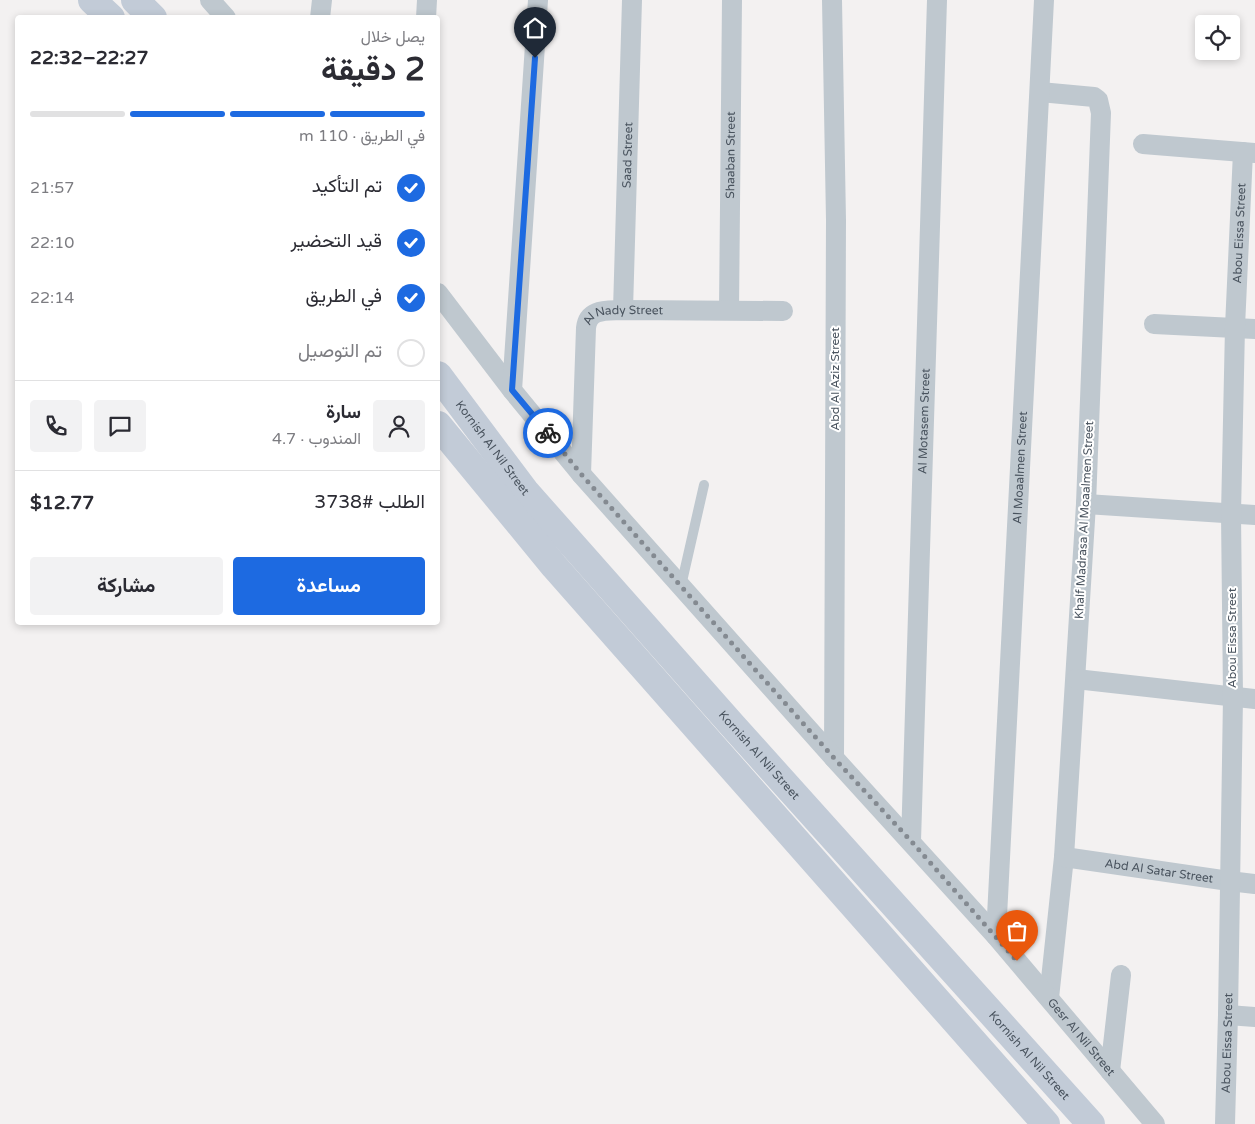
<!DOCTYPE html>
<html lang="ar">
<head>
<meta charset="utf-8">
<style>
  :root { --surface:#fff; --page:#f2f2f3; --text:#2b2b33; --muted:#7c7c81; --line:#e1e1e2; --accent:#1d6ae1 }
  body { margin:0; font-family:"Varela Round",Vazirmatn,sans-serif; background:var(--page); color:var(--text); direction:rtl; height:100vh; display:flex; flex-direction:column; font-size:19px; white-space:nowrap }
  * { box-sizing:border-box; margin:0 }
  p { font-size:16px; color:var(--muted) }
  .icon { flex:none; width:28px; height:28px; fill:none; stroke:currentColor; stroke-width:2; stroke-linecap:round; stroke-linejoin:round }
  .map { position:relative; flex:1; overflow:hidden; direction:ltr }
  .side { position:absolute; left:15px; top:15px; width:425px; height:610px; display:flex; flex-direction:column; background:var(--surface); border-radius:5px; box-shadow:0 2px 8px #0003; direction:rtl }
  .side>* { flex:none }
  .tools { position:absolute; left:1195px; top:15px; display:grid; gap:10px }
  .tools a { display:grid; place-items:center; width:45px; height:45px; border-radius:5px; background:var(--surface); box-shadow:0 2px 8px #0003; font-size:25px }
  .pin { position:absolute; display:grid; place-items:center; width:42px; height:42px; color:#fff; margin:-51px -21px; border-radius:50% 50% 50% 0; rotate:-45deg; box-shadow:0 0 5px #0007 }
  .pin .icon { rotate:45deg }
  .courier { position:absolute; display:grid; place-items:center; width:50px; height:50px; margin:-25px; border:4px solid #1d6ae1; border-radius:50%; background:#fff; color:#222; box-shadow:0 1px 6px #0007 }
  .overview em { font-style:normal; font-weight:700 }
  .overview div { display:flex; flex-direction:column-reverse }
  .overview { display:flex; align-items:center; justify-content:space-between; height:85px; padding:0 15px }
  h1 { font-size:32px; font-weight:700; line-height:38px }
  .bar { display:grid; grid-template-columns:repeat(4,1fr); gap:8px 5px; align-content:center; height:60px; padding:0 15px }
  .bar i { height:6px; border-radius:4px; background:var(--line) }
  .bar .selected { background:var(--accent) }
  .bar p { grid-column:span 4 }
  .line { display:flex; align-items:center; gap:12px; padding:0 15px; border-top:1px solid var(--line) }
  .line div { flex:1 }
  .round { display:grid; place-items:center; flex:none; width:52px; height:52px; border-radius:5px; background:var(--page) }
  ol { padding:0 15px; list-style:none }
  li { display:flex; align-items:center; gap:15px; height:55px }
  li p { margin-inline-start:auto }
  li .icon { padding:5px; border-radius:50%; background:var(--accent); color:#fff; stroke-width:4 }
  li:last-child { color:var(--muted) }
  li i { width:28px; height:28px; border:2px solid var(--line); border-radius:50% }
  .primary-button { display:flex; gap:10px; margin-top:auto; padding:10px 15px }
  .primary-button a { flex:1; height:58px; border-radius:5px; background:var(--accent); color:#fff; font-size:20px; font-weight:700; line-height:58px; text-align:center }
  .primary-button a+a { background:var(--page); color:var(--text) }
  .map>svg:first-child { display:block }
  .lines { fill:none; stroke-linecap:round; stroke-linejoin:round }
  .lane { stroke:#bfc8cf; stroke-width:10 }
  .street { stroke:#bfc8cf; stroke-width:20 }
  .secondary { stroke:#c2cbd7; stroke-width:28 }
  .done { stroke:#848a91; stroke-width:5; stroke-dasharray:0 9 }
  .route { stroke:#1d6ae1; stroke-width:6 }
  .labels { text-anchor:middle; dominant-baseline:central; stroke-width:4; stroke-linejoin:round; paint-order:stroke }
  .street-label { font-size:12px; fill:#49535e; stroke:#fff }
</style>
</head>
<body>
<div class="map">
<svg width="1255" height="1124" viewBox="0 0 1255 1124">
  <rect width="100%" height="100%" fill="#f3f1f1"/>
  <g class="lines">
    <path class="lane" d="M681 586 704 485"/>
    <g class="street">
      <path d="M210 0 226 18"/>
      <path d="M832 0 836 220 834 758"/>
      <path d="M320 18 322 0"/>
      <path d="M426 18 427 0"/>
      <path d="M1040 92 1094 97 1098 100 1101 113 1086 504 1064 857 1049 998"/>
      <path d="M1143 144 1255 153"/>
      <path id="s1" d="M438 293 512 390 581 474 834 758 996 936 1155 1124"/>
      <path id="s2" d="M623 310 632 0"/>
      <path id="s3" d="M729 310 732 0"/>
      <path d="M1154 324 1255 329"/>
      <path d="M512 390 538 0"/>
      <path id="s4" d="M581 474 586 328C588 308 607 311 623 310L783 311"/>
      <path d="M1086 504 1255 515"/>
      <path d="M1076 679 1255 699"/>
      <path id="s5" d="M911 841 937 0"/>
      <path id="s6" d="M1064 857 1229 881 1255 884"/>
      <path id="s7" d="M996 936 1044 0"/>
      <path d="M1228 1015 1255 1017"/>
      <path d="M1110 1071 1121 975"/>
      <path id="s8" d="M1225 1124 1228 1015 1233 697 1231 514 1235 327 1243 152"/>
    </g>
    <g class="secondary">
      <path d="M92 0 111 18"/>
      <path d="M135 0 153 18"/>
      <path id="s9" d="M438 375 525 491 733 726 1091 1124"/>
      <path d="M438 425 554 566 1046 1124"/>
    </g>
  </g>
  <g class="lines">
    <path class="done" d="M548 433 581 474 834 758 911 841 1017 961"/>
    <path class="route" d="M535 58 512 390 548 433"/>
  </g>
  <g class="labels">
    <g class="street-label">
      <text stroke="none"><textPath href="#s2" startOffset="155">Saad Street</textPath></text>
      <text stroke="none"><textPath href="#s3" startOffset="155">Shaaban Street</textPath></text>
      <text stroke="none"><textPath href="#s8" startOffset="891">Abou Eissa Street</textPath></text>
      <text stroke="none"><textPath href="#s4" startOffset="191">Al Nady Street</textPath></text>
      <text transform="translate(835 379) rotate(-90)">Abd Al Aziz Street</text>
      <text stroke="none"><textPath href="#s5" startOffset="420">Al Motasem Street</textPath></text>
      <text stroke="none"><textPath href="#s9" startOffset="91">Kornish Al Nil Street</textPath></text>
      <text stroke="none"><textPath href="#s7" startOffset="469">Al Moaalmen Street</textPath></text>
      <text transform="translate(1084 520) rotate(-87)">Khalf Madrasa Al Moaalmen Street</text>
      <text transform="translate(1232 638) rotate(-90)">Abou Eissa Street</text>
      <text stroke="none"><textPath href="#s9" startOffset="498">Kornish Al Nil Street</textPath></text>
      <text stroke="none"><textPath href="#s6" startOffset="96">Abd Al Satar Street</textPath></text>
      <text stroke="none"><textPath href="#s1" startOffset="984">Gesr Al Nil Street</textPath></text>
      <text stroke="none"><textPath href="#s8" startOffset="81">Abou Eissa Street</textPath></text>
      <text stroke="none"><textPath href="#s9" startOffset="902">Kornish Al Nil Street</textPath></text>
    </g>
  </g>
</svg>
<div class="tools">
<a><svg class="icon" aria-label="locate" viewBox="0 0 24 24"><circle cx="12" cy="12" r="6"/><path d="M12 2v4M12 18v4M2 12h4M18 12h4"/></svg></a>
</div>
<div class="pin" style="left:1017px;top:961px;background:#ea580c"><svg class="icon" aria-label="bag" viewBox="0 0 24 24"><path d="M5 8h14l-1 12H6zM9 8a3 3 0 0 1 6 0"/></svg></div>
<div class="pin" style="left:535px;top:58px;background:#1f2937"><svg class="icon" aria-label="home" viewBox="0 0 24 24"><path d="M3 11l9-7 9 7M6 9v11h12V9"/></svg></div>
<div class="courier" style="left:548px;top:433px"><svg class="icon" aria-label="bike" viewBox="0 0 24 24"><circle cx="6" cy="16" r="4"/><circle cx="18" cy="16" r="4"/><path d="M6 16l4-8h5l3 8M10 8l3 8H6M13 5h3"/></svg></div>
<section class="side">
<div class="overview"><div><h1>2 دقيقة</h1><p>يصل خلال</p></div><em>22:27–22:32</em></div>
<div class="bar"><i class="selected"></i><i class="selected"></i><i class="selected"></i><i></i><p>في الطريق · 110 m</p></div>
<ol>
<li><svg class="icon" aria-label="check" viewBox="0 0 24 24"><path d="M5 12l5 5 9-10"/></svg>تم التأكيد<p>21:57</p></li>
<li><svg class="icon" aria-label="check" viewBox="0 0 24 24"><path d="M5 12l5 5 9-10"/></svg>قيد التحضير<p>22:10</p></li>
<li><svg class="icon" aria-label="check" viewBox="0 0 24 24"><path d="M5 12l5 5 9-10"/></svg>في الطريق<p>22:14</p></li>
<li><i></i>تم التوصيل</li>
</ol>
<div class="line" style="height:90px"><a class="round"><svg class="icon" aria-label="person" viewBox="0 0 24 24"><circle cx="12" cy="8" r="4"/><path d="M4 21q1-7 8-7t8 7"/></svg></a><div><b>سارة</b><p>المندوب · 4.7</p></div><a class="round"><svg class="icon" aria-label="chat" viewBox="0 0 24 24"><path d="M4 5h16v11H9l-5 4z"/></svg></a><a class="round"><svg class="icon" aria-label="phone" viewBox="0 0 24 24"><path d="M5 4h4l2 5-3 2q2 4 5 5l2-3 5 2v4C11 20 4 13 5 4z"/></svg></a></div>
<div class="line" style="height:65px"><div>الطلب #3738</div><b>$12.77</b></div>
<div class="primary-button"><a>مساعدة</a><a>مشاركة</a></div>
</section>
</div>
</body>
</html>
